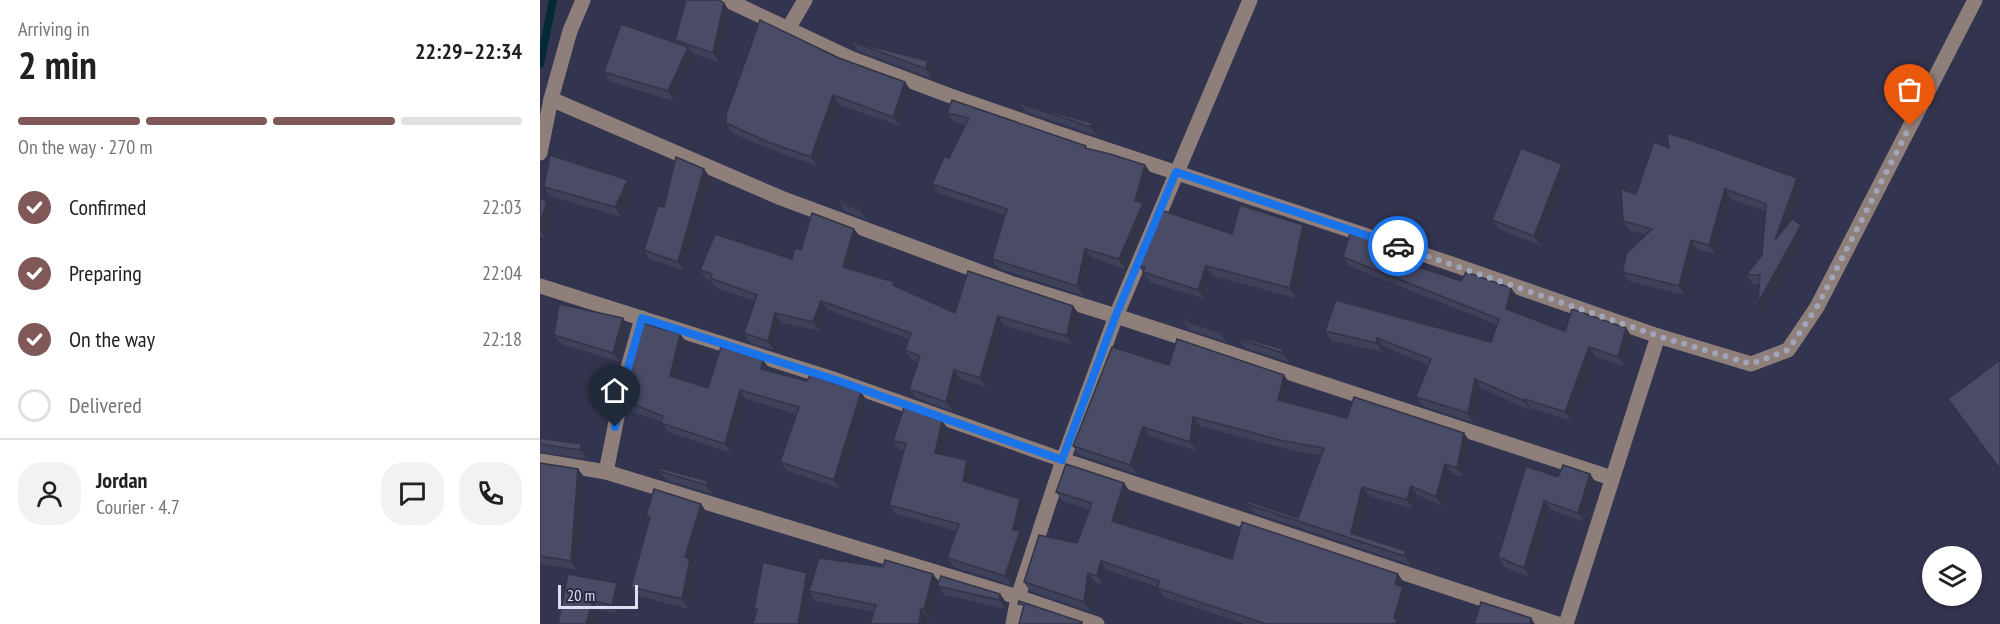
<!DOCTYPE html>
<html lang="en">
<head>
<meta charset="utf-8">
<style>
  :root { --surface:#fff; --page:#f2f2f2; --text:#202124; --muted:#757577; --line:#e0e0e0; --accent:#805857 }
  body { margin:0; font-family:"PT Sans Narrow",sans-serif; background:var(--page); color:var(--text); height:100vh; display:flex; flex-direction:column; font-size:22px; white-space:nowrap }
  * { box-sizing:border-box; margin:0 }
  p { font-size:20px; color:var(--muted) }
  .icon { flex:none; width:33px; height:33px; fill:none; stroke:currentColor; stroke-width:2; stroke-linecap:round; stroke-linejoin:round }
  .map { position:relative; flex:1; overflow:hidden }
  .details { display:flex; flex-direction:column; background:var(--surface); width:540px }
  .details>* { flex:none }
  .buttons { position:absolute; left:1382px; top:546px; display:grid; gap:12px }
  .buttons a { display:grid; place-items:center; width:60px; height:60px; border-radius:50%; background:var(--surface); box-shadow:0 2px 4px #0004; font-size:30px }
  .scale { position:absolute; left:18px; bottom:15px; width:80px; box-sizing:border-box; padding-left:6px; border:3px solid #dee0f1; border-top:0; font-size:16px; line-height:21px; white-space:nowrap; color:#dee0f1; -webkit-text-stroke:4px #292a44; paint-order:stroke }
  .pin { position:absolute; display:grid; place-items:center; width:51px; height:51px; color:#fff; margin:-62px -26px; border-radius:50% 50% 50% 0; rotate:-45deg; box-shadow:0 0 6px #0007 }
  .pin .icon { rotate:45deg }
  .courier { position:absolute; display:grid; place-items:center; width:60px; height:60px; margin:-30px; border:4px solid #1a73e8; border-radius:50%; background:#fff; color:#222; box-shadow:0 2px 8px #0007 }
  .headline em { font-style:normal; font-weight:800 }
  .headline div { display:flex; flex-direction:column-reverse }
  .headline { display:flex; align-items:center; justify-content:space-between; height:102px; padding:0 18px }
  h1 { font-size:39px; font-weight:800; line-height:45px }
  .bar { display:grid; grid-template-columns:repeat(4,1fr); gap:9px 6px; align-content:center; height:72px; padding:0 18px }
  .bar i { height:8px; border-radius:4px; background:var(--line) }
  .bar .selected { background:var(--accent) }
  .bar p { grid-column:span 4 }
  .line { display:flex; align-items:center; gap:15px; padding:0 18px; border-top:2px solid var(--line) }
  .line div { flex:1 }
  .round { display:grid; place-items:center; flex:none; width:63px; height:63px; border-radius:24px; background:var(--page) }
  ol { padding:0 18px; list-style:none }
  li { display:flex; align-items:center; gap:18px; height:66px }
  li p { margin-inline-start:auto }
  li .icon { padding:6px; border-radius:50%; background:var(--accent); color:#fff; stroke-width:4 }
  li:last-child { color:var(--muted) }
  li i { width:33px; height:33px; border:3px solid var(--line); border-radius:50% }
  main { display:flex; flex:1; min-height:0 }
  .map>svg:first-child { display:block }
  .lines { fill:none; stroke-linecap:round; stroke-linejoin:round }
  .stream { stroke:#032935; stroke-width:8 }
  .minor { stroke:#8f7f7b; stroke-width:15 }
  .wall { fill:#3f4059 }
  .shaded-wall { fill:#333448 }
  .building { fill:#494b67; stroke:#333448; stroke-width:1.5 }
  .done { stroke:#a2a4b8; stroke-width:6; stroke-dasharray:0 10.8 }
  .route { stroke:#1a73e8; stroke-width:8 }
</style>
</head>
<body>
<main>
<section class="details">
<div class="headline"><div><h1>2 min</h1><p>Arriving in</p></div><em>22:29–22:34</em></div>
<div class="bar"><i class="selected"></i><i class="selected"></i><i class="selected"></i><i></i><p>On the way · 270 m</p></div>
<ol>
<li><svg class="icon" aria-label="check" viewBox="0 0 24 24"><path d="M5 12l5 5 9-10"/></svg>Confirmed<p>22:03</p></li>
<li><svg class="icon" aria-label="check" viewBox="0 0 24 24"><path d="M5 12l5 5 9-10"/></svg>Preparing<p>22:04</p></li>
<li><svg class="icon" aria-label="check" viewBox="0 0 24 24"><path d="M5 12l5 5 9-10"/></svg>On the way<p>22:18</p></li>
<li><i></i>Delivered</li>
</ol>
<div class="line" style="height:108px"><a class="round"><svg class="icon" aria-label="person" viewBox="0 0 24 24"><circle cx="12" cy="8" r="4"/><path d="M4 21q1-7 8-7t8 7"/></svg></a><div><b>Jordan</b><p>Courier · 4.7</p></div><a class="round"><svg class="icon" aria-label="chat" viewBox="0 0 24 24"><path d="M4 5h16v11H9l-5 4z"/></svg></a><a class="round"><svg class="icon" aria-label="phone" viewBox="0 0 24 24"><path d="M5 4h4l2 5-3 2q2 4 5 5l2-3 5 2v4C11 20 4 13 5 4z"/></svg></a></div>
</section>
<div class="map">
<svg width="1460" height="624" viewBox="0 0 1460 624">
  <rect width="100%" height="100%" fill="#33344f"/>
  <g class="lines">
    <path class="stream" d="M0 64 13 0"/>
    <g class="minor">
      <path d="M187 0 310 58 408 95 514 132 903 261 1118 336 1211 364 1248 350 1277 307 1435 0"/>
      <path d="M248 29 265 0"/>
      <path d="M11 99 241 198 473 284 576 316 1072 478"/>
      <path d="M0 153 11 99 30 31 43 0"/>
      <path d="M0 286 296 380 523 460 1018 624"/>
      <path d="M0 461 66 472 84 382 102 318"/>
      <path d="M66 472 478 597 557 624"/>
      <path d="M473 624 478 597 523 460 576 316 710 0"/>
      <path d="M1026 624 1118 336"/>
    </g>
  </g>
  <g class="wall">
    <path d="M184 3 190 12 179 62 152 53 155 56 134 101 71 82 64 72 137 43 135 40Z"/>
    <path d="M220 20 372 92 360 126 299 105 277 166 235 151 192 133 186 123Z"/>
    <path d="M311 41 394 70 392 79 317 50Z"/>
    <path d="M479 103 552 123 559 133 558 136 486 112Z"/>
    <path d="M407 113 548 149 605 165 612 175 603 204 609 213 585 269 552 258 544 296 458 268 452 259 465 215 398 193 392 184 409 158 425 125 414 122Z"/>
    <path d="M1129 148 1264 187 1252 219 1261 225 1267 234 1225 313 1220 284H1213L1206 275 1222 255 1225 211 1191 199 1176 255 1157 249 1145 295 1089 281 1082 272 1106 235 1089 230 1083 221 1096 194Z"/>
    <path d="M1029 174 1001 246 959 229 952 220Z"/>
    <path d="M171 178 145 271 110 259 104 250 124 207Z"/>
    <path d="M4 187 94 189 82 217 10 196Z"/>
    <path d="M0 198 7 201 13 210 5 238 0 236Z"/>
    <path d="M299 202 321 208 327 217 326 219 305 211Z"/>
    <path d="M763 225 770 235 756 298 672 276 665 299 610 282 598 265 692 234Z"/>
    <path d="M314 229 321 238 311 270 357 287 415 313 540 315 533 345 464 326 446 387 420 379 413 411 376 398 369 389 378 362 372 360 365 350 369 339 288 310 280 331 241 323 234 350 210 343 204 333 215 301 176 288 171 281 166 279 160 270 252 259 261 250Z"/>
    <path d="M870 253 877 263 876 265 921 281 978 297 974 312 1025 331 1086 328 1092 337 1084 366 1056 357 1032 421 991 408V411L941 388 934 423 883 406 876 397 889 365 844 347 843 352 792 341 785 331 951 342 957 325 809 266 803 257Z"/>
    <path d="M642 320 680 332 686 342 649 330Z"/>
    <path d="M89 328 80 362 21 344 14 335Z"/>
    <path d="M140 334 147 343 138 378 168 388 230 369 229 371 267 381 321 392 327 401 301 489 247 471 240 462 256 414 206 399 191 453 128 432 122 422 88 410 82 400Z"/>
    <path d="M699 339 743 349 750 358 749 362 705 348Z"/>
    <path d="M629 365 751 385 746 402 807 418 924 433 930 442 923 477 912 474 902 506 877 495 874 509 829 496 819 536 866 551 872 561 871 565 714 513 707 504 758 518 781 455 750 450 660 426 657 451 609 436 597 474 539 455 533 446Z"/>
    <path d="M402 421 409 430 403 454 434 469 431 483 487 508 481 532 486 540 472 585 414 567 407 558 416 531 356 514 349 505 364 450H360L353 441Z"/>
    <path d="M0 438 41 444 47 453V459L0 452Z"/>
    <path d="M0 463 45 478 37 570 0 564Z"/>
    <path d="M119 471 168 481 174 490 173 494 126 480Z"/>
    <path d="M1050 474 1056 483 1045 522 1011 510 990 577 964 567 958 557 1018 477Z"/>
    <path d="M516 492 591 493 581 524 692 559 865 584 864 588 869 596 861 624H705L624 597 617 587 567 570 564 585 555 582 551 612 490 591 484 582 537 543 550 510 523 501Z"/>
    <path d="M161 504 167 513 153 562 157 568 149 609 98 596 91 587 109 520 106 515Z"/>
    <path d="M267 573 272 580 399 582 460 594 467 604 466 609 404 595 399 587 390 619 388 618 387 624H330L334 612 275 601 271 595 266 624H213L216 612 214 609Z"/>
    <path d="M77 583 84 592 78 614 59 610 18 624Z"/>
  </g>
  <g class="shaded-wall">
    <path d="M184 3 190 12 179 62 173 53Z"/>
    <path d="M148 47 155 56 134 101 128 91Z"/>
    <path d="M388 61 394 70 392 79 386 69Z"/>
    <path d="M365 82 372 92 360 126 353 117Z"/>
    <path d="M293 95 299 105 277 166 271 157Z"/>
    <path d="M552 123 559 133 558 136 551 127Z"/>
    <path d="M1022 164 1029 174 1001 246 994 236Z"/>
    <path d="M605 165 612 175 603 204 609 213 585 269 579 259Z"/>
    <path d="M164 169 171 178 145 271 138 262Z"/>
    <path d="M1257 178 1264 187 1241 249 1235 240Z"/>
    <path d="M88 180 94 189 82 217 75 207Z"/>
    <path d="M1185 189 1191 199 1176 255 1169 245Z"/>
    <path d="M7 201 13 210 5 238 0 230V224Z"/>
    <path d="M321 208 327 217 326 219 320 210Z"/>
    <path d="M763 225 770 235 756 298 750 288Z"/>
    <path d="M1261 225 1267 234 1225 313 1218 303Z"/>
    <path d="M314 229 321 238 309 276 303 267Z"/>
    <path d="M1151 240 1157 249 1145 295 1139 286Z"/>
    <path d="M545 249 552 258 544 296 537 286Z"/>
    <path d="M870 253 877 263 874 272 867 263Z"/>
    <path d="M666 266 672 276 665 299 658 290Z"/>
    <path d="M971 288 978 297 973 319 966 309Z"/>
    <path d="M281 301 288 310 280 331 273 322Z"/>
    <path d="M533 306 540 315 533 345 527 336Z"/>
    <path d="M235 313 241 323 234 350 228 341Z"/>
    <path d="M458 316 464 326 446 387 440 378Z"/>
    <path d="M83 318 89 328 80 362 73 353Z"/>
    <path d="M1086 328 1092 337 1084 366 1078 357Z"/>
    <path d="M140 334 147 343 137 385 130 376Z"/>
    <path d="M837 338 844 347 843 352 836 343Z"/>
    <path d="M1049 347 1056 357 1032 421 1025 412Z"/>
    <path d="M743 349 750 358 749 362 743 353Z"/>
    <path d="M223 360 230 369 227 378 221 369Z"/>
    <path d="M414 370 420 379 413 411 406 402Z"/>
    <path d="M744 375 751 385 744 409 738 400Z"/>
    <path d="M935 379 941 388 934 423 928 413Z"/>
    <path d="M200 390 206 399 191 453 185 444Z"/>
    <path d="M321 392 327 401 301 489 294 480Z"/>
    <path d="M985 399 991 408V411L984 401Z"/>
    <path d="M653 417 660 426 657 451 650 442Z"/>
    <path d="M402 421 409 430 401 462 395 453Z"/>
    <path d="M603 427 609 436 597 474 590 465Z"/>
    <path d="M924 433 930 442 923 477 917 468Z"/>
    <path d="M41 444 47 453V459L40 450Z"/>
    <path d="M427 460 434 469 429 490 423 481Z"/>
    <path d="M905 464 912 474 902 506 896 497Z"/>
    <path d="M38 469 45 478 37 570 31 561Z"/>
    <path d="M1050 474 1056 483 1045 522 1038 513Z"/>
    <path d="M168 481 174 490 173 494 166 485Z"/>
    <path d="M584 483 591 493 579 531 572 521Z"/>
    <path d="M871 486 877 495 874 509 867 500Z"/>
    <path d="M822 487 829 496 818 540 811 533Z"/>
    <path d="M480 499 487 508 481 532 486 540 472 585 465 576 473 530Z"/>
    <path d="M1004 501 1011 510 990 577 984 568Z"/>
    <path d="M161 504 167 513 153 562 157 568 149 609 142 599 145 557Z"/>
    <path d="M866 551 872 561 871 565 864 556Z"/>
    <path d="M561 561 567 570 564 585 557 576Z"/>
    <path d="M267 573 274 582 269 591 271 595 266 624H258Z"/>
    <path d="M548 573 555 582 551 612 544 602Z"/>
    <path d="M393 574 400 583 397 586 399 587 390 619 384 610Z"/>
    <path d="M858 574 865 584 864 588 869 596 861 624H856L854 618 855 584Z"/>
    <path d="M77 583 84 592 78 614 72 605Z"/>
    <path d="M460 594 467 604 466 609 459 600Z"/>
    <path d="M53 601 59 610 55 624H46Z"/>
    <path d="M381 609 388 618 387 624H379Z"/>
    <path d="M991 618 995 624H990Z"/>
  </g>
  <g class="building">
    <path d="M146 0H179L184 3 173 53 135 40Z"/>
    <path d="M220 20 299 58 365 82 353 117 293 95 271 157 228 142 186 123V115Z"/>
    <path d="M81 24 148 47 128 91 64 72Z"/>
    <path d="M311 41 388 61 386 69Z"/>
    <path d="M412 100 546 146 545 148 570 154 605 165 595 201 603 203 579 259 545 249 537 286 452 259 467 209 392 184 404 157 409 158 429 118 407 113Z"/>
    <path d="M479 103 552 123 551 127Z"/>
    <path d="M1127 133 1153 141 1257 178 1235 240 1252 219 1261 225 1218 303 1220 275H1206L1222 255 1226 204 1185 189 1169 245 1151 240 1139 286 1082 272 1087 253 1112 229 1083 221 1081 189 1096 194 1114 142 1129 148Z"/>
    <path d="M981 148 1022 164 994 236 952 220Z"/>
    <path d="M10 155 88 180 75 207 4 187Z"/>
    <path d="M136 157 164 169 138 262 104 250 118 206 124 207Z"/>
    <path d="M0 198 7 201 0 224Z"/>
    <path d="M300 200 321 208 320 210 299 202Z"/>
    <path d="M700 205 763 225 750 288 666 266 658 290 603 272 605 268 598 265 621 210 692 234Z"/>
    <path d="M272 213 314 229 303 267 354 282 353 285 415 313 428 271 533 306 527 336 458 316 440 378 414 370 406 402 369 389 380 356 365 350 371 333 281 301 273 322 235 313 228 341 204 333 217 295 170 278 172 274 160 270 175 234 252 259 255 248 261 250Z"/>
    <path d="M810 233 870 253 867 263 921 281 926 272 971 288 966 309 1022 330 1025 331 1032 309 1086 328 1078 357 1049 347 1025 412 985 399 984 401 935 379 928 413 876 397 891 359 837 338 836 343 785 331 796 300 951 342 959 319 803 257Z"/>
    <path d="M19 304 83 318 73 353 14 335Z"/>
    <path d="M643 318 680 332 642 320Z"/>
    <path d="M102 323 140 334 130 376 168 388 181 347 223 360 221 369 267 381 270 375 321 392 294 480 240 462 259 407 200 390 185 444 121 423 123 416 82 400Z"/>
    <path d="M699 337 743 349V353L699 339Z"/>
    <path d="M637 339 744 375 738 400 807 418 814 397 924 433 917 468 905 464 896 497 871 486 867 500 822 487 811 533 866 551 864 556 707 504 708 501 758 518 784 448 744 441 653 417 650 442 603 427 590 465 533 446 572 347 629 365Z"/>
    <path d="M1460 360V469L1408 399Z"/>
    <path d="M364 407 402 421 395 453 427 460 423 481 480 499 473 530 480 531 465 576 407 558 419 524 349 505 366 443 353 441Z"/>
    <path d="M0 438 41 444 40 450 0 444Z"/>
    <path d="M0 463 38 469 31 561 0 556Z"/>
    <path d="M526 464 584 483 572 521 692 559 702 522 858 574 855 584 863 587 854 618H857L856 624H726L617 588 619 581 561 561 557 576 548 573 544 602 484 582 499 535 537 543 552 503 516 492Z"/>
    <path d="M1023 465 1050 474 1038 513 1004 501 984 568 958 557 986 466 1018 477Z"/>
    <path d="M120 468 168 481 166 485 119 471Z"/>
    <path d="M114 489 161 504 145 557 150 559 142 599 91 587 110 517 106 515Z"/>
    <path d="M279 558 343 567 345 560 393 574 384 610 381 609 379 624H330L336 605 269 591Z"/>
    <path d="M223 562 267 573 258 624H213L217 609H214Z"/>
    <path d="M28 574 77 583 72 605 53 601 46 624H18Z"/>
    <path d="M401 576 460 594 459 600 397 586Z"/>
    <path d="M479 601 542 622V624H479L484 605 478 604Z"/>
    <path d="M941 602 991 618 990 624H934Z"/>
  </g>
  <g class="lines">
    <path class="done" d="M858 246 1118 336 1211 364 1248 350 1277 307 1370 126"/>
    <path class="route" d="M75 427 84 382 102 318 296 380 522 460 576 315 636 172 858 246"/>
  </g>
</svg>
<div class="buttons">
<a><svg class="icon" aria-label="layers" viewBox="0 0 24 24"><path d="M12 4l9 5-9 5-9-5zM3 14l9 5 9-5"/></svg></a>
</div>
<div class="scale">20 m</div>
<div class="pin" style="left:1370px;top:126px;background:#ea580c"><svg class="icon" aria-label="bag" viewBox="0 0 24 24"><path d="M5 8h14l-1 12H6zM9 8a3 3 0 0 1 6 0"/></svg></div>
<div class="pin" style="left:75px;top:427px;background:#1f2937"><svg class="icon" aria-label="home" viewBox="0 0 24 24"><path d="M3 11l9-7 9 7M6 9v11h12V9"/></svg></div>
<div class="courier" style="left:858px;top:246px"><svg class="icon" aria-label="car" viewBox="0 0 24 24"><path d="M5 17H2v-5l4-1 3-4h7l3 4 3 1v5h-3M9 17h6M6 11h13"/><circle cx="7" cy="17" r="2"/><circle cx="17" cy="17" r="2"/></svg></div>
</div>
</main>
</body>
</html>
